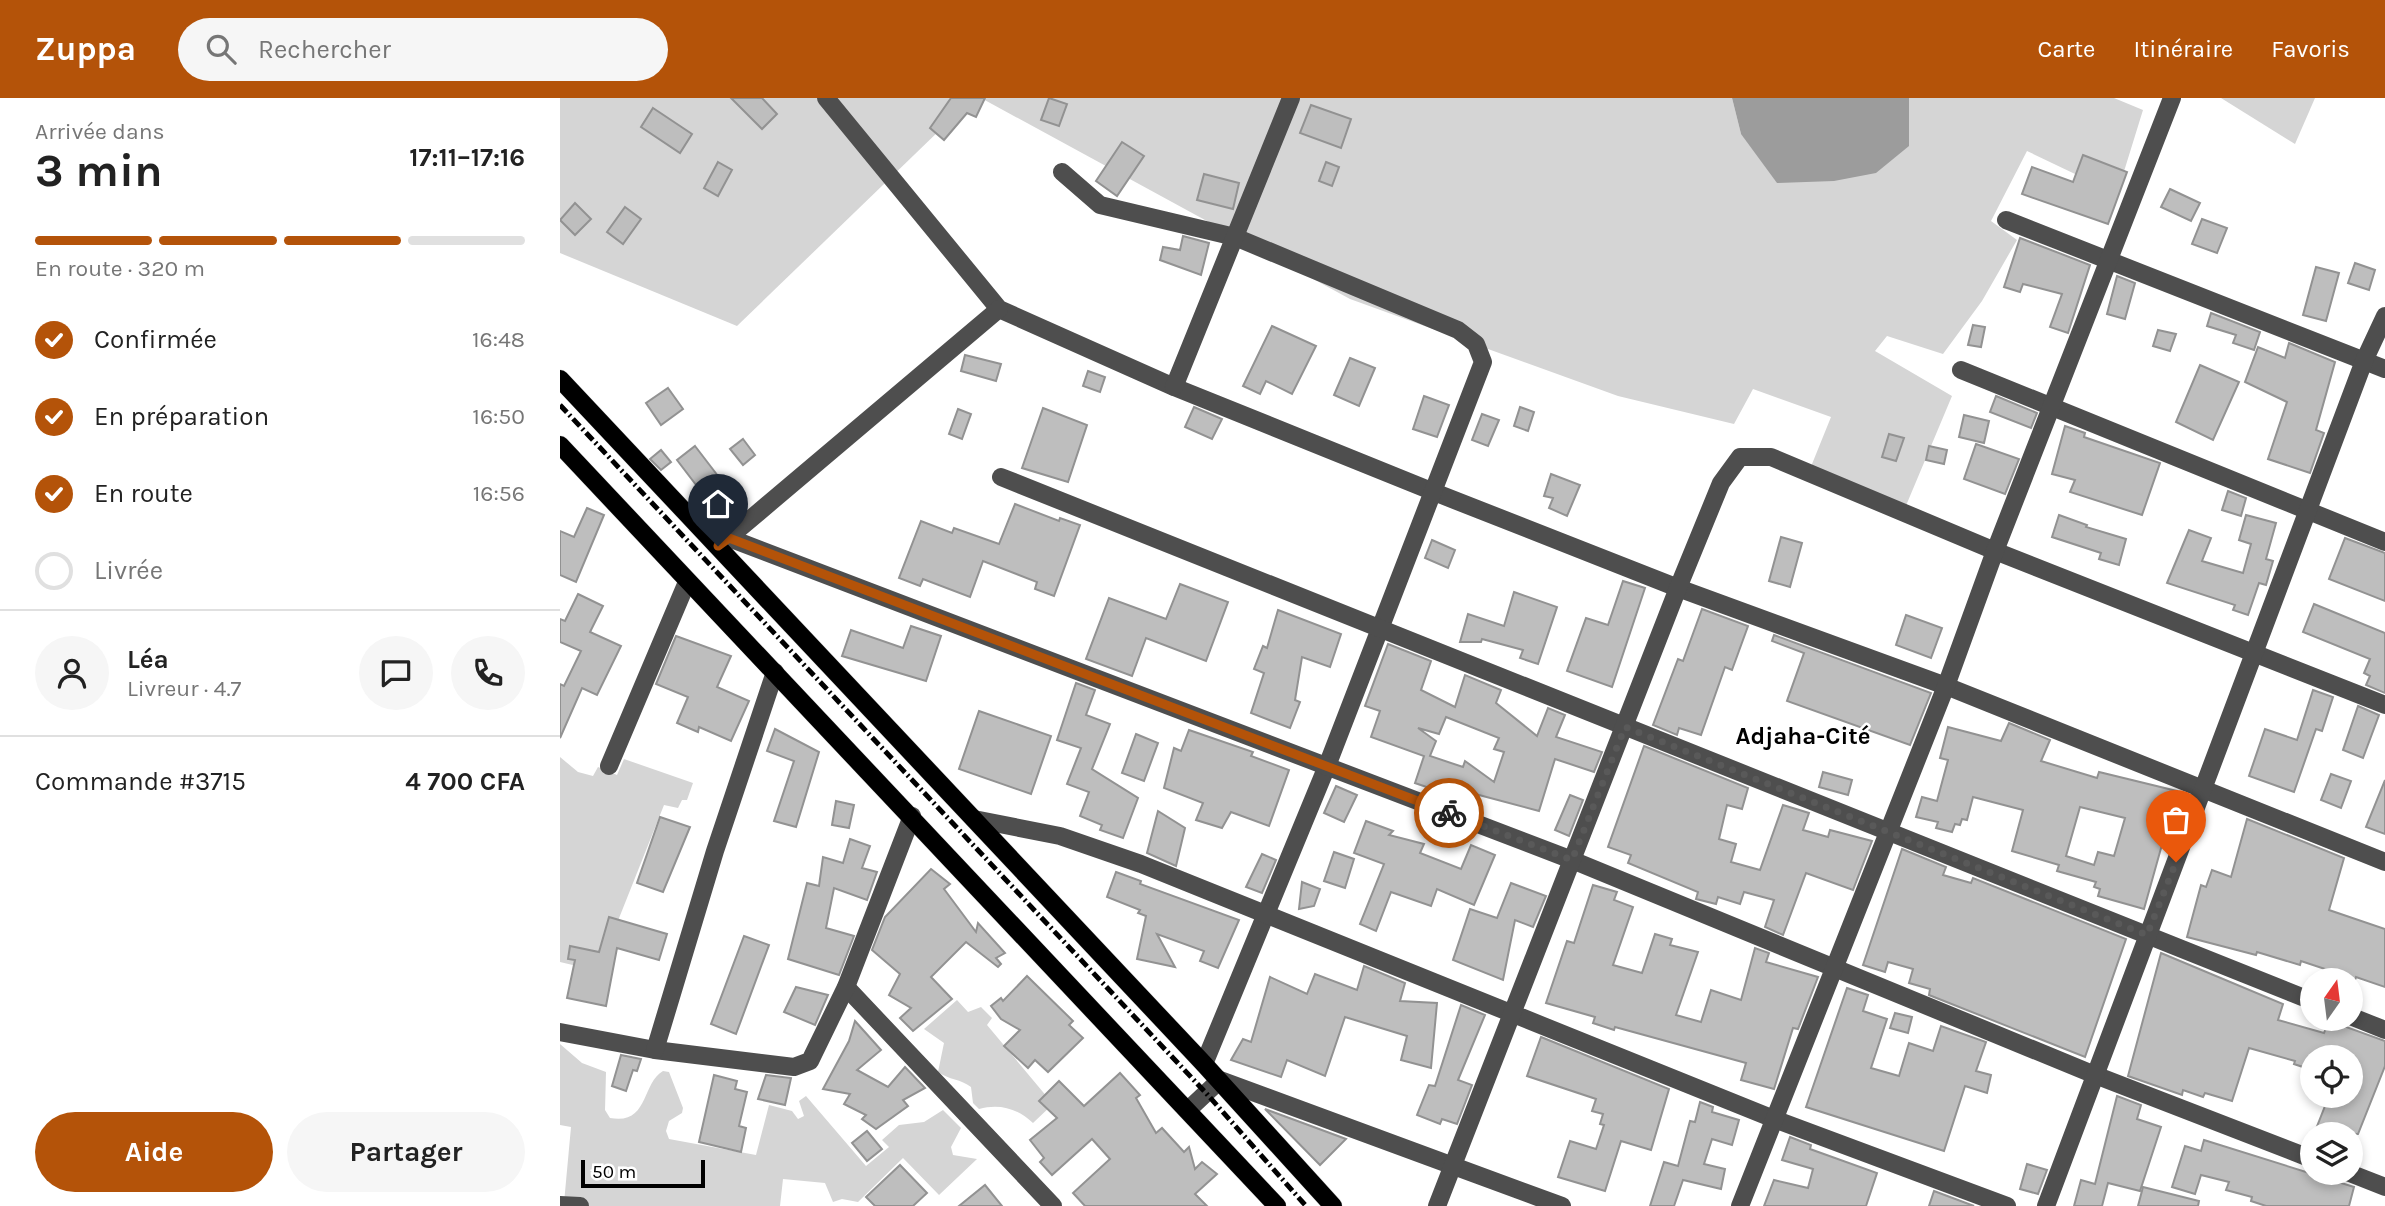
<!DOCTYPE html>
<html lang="fr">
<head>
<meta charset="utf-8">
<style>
  :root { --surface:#fff; --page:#f6f6f6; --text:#222; --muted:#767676; --line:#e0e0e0; --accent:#b45309 }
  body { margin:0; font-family:Karla,sans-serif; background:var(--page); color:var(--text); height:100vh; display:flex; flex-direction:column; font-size:26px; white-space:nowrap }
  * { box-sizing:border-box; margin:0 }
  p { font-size:23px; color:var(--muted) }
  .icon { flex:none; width:38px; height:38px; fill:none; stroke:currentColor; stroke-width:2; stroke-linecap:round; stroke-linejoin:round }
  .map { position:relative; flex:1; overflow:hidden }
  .panel { display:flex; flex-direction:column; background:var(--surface); width:560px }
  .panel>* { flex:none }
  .needle { width:46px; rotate:14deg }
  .controls { position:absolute; left:1740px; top:870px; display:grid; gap:14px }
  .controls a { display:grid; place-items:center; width:63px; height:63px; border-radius:50%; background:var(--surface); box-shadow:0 4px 10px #0003; font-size:35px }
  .scale { position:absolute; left:21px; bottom:18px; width:124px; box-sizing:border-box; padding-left:7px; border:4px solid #000; border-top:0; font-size:19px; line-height:24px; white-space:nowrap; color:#000; -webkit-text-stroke:5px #fff; paint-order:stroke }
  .pin { position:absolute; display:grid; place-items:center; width:60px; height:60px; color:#fff; margin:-72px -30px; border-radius:50% 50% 50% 0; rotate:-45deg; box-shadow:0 0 7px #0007 }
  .pin .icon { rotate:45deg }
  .courier { position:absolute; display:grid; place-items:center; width:70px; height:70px; margin:-35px; border:5px solid #b45309; border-radius:50%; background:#fff; color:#222; box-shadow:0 2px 9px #0007 }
  .summary em { font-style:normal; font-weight:700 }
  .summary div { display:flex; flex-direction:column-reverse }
  .summary { display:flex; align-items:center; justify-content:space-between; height:119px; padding:0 35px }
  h1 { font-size:46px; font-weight:700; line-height:52px }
  .bar { display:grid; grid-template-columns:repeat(4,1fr); gap:10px 7px; align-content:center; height:84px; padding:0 35px }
  .bar i { height:9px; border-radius:5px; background:var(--line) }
  .bar .on { background:var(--accent) }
  .bar p { grid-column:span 4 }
  .line { display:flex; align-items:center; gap:18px; padding:0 35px; border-top:2px solid var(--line) }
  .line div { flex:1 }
  .round { display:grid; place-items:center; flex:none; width:74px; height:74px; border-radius:37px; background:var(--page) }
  ol { padding:0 35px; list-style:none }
  li { display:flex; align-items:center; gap:21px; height:77px }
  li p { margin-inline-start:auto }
  li .icon { padding:7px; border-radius:50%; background:var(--accent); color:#fff; stroke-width:4 }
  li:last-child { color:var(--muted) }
  li i { width:38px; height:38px; border:4px solid var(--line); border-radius:50% }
  .cta { display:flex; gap:14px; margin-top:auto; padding:14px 35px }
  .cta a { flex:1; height:80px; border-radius:42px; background:var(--accent); color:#fff; font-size:28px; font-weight:700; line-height:80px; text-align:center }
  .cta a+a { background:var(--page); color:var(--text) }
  header { display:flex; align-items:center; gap:42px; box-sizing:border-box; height:98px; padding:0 35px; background:var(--accent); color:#fff }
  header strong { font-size:33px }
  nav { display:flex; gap:38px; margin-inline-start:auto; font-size:24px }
  .search { width:490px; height:63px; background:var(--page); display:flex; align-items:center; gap:18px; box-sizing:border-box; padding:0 24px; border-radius:38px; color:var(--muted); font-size:26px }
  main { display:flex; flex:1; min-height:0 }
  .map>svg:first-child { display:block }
  .green { fill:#d5d5d5 }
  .water { fill:#9c9c9c }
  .building { fill:#bebebe; stroke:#929292; stroke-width:2; fill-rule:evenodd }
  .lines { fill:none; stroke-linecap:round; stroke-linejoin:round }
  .major-casing { stroke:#dbdbdb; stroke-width:19 }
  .minor { stroke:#4e4e4e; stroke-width:18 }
  .major { stroke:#000; stroke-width:18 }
  .rail { stroke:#000; stroke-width:5; stroke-dasharray:10 3.5 2 3.5; stroke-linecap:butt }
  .done { stroke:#595959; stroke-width:7; stroke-dasharray:0 12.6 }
  .route { stroke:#b45309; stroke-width:9 }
  .labels { text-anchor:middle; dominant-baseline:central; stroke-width:5; stroke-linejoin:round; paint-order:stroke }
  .neighbourhood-label { font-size:24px; font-weight:bold; fill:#000; stroke:#fff }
</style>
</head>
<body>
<header>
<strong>Zuppa</strong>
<div class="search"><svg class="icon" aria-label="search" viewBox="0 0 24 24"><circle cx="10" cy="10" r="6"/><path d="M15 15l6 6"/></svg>Rechercher</div>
<nav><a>Carte</a><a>Itinéraire</a><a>Favoris</a></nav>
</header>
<main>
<section class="panel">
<div class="summary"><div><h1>3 min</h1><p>Arrivée dans</p></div><em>17:11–17:16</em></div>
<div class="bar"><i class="on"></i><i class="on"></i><i class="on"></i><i></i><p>En route · 320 m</p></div>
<ol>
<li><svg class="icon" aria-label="check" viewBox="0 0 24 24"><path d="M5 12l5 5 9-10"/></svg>Confirmée<p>16:48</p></li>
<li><svg class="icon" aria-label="check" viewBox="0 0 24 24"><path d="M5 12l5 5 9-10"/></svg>En préparation<p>16:50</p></li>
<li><svg class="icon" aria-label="check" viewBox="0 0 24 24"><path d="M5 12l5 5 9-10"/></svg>En route<p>16:56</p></li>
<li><i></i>Livrée</li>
</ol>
<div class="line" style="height:126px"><a class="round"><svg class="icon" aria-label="person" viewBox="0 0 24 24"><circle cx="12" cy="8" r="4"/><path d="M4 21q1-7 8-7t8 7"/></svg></a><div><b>Léa</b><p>Livreur · 4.7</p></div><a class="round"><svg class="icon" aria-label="chat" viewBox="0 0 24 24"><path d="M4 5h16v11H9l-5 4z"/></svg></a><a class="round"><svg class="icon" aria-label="phone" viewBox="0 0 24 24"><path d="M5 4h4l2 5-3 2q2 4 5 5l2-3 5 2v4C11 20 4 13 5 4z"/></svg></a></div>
<div class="line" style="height:91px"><div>Commande #3715</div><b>4 700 CFA</b></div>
<div class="cta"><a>Aide</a><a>Partager</a></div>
</section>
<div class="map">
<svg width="1825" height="1108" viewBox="0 0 1825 1108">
  <rect width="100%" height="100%" fill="#fff"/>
  <g class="green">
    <path d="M0 0H413L177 228 0 155Z"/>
    <path d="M421 0H1172L1181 36 1349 48V0H1554L1583 12 1557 96 1467 53 1431 123 1457 142 1422 203 1383 256 1327 238 1315 253 1392 298 1345 410 1250 371 1271 319 1193 291 1174 326 1058 298 790 201Z"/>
    <path d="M1661 0H1755L1735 46Z"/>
    <path d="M0 659 18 674 33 678 38 669 57 677 64 661 133 685 127 702H122L118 710 104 707 38 873 0 864Z"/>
    <path d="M397 902 408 914 421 909 432 920 427 927 493 1006 473 1025C458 1011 440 1005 419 1011L413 1005 411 989C401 981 389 982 378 974L384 945 364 931Z"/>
    <path d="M0 946 22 965 46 974 45 1012 50 1020C89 1027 81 986 103 973L109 974 123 1010 122 1015 109 1023 106 1033 109 1041 196 1057 209 1007 232 1013 238 1021 244 1018 239 1003 246 998 306 1068 329 1049 322 1042 339 1027 364 1024 383 1012 401 1030 391 1049 393 1057 417 1061 379 1097 343 1060 298 1104 282 1101 273 1104 265 1085 223 1081 220 1108H9L4 1105 11 1029 0 1027Z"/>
  </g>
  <path class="water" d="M1172 0H1349V48L1316 75 1274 83 1217 85 1181 36Z"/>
  <g class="building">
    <path d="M171 0H202L217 16 202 31Z"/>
    <path d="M391 0H425L416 19 407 15 384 42 370 30Z"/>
    <path d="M489 0 507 6 499 28 481 22Z"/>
    <path d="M751 7 791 21 781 50 740 35Z"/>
    <path d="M93 10 132 36 120 55 81 29Z"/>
    <path d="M562 44 584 58 557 98 536 83Z"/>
    <path d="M1523 57 1567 74 1548 126 1462 96 1472 69 1513 84Z"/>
    <path d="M158 64 172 72 158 98 144 90Z"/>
    <path d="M766 64 779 69 772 88 759 83Z"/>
    <path d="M644 76 679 85 673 111 637 102Z"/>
    <path d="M1610 91 1640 105 1631 123 1601 109Z"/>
    <path d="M15 105 31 121 15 137 0 122Z"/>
    <path d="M65 109 81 121 63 146 47 134Z"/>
    <path d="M1642 121 1667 130 1657 155 1632 146Z"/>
    <path d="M623 138 649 145 641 177 600 162 603 149 620 152Z"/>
    <path d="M1460 140 1530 167 1508 235 1490 229 1502 196 1463 186 1460 194 1444 189Z"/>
    <path d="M1795 165 1815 172 1809 192 1788 185Z"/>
    <path d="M1756 169 1779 175 1766 223 1743 217Z"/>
    <path d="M1557 178 1575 185 1565 221 1547 216Z"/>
    <path d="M1651 215 1700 234 1694 252 1673 245 1676 237 1647 228Z"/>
    <path d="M1413 227 1425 229 1421 249 1408 247Z"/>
    <path d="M712 228 756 248 732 296 706 283 700 296 683 288Z"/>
    <path d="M1598 232 1616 236 1610 253 1593 248Z"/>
    <path d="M1729 245 1775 264 1756 332 1764 335 1750 375 1708 361 1727 304 1685 284 1698 249 1725 260Z"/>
    <path d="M405 257 441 266 436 283 401 273Z"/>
    <path d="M790 260 815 270 799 308 774 297Z"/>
    <path d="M1640 267 1679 284 1653 342 1616 324Z"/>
    <path d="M528 273 545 279 540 294 523 288Z"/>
    <path d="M108 290 123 311 101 327 86 305Z"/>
    <path d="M864 298 889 307 877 339 853 331Z"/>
    <path d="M1436 298 1477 315 1471 330 1430 314Z"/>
    <path d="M634 309 662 321 652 341 625 329Z"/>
    <path d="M960 309 974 314 968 333 954 328Z"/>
    <path d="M483 310 527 327 508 384 462 370Z"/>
    <path d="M398 311 411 316 402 341 389 336Z"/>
    <path d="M922 316 939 322 928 348 912 342Z"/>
    <path d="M1404 317 1429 323 1424 345 1399 339Z"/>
    <path d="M1505 328 1525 335 1524 339 1600 365 1582 417 1510 394 1515 382 1492 376Z"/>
    <path d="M1329 336 1344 340 1336 363 1322 359Z"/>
    <path d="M183 341 195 357 183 367 170 351Z"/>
    <path d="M1416 346 1459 361 1445 396 1404 381Z"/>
    <path d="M135 348 158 378 140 392 117 362Z"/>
    <path d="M1369 348 1387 352 1384 366 1366 362Z"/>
    <path d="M101 352 111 364 101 372 90 361Z"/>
    <path d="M991 376 1020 387 1007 418 989 410 993 400 984 398Z"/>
    <path d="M1668 393 1686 400 1681 418 1662 412Z"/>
    <path d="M455 406 499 423 500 420 520 427 494 498 475 491 477 484 423 463 410 499 363 481 360 488 339 480 361 423 392 435 394 430 439 446Z"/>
    <path d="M27 410 44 417 16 484 0 477V433L14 439Z"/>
    <path d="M1499 417 1527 427 1526 429 1566 441 1559 467 1539 461 1541 455 1492 439Z"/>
    <path d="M1686 417 1716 425 1706 461 1713 463 1706 487 1699 485 1688 517 1673 512 1675 507 1607 485 1629 432 1651 440 1642 463 1683 475 1691 446 1679 442Z"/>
    <path d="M1221 439 1242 445 1230 489 1209 483Z"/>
    <path d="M1785 440 1825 455V503L1769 481Z"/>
    <path d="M872 442 895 452 888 470 865 460Z"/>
    <path d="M1063 483 1085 490 1052 589 1007 573 1026 520 1048 527Z"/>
    <path d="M620 486 668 504 646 563 586 540 572 578 526 561 549 500 606 521Z"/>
    <path d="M954 494 997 509 978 566 960 560 963 552 922 541 921 544H900L908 516 944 528Z"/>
    <path d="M18 496 43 508 30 534 61 548 37 597 22 590 0 640V586L4 588 21 553 0 544V521L5 523Z"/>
    <path d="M1754 506 1825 535V595L1806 587 1810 578 1804 575 1810 561 1743 534Z"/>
    <path d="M1142 511 1188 528 1172 572 1165 569 1141 637 1119 630 1117 637 1093 627 1118 561 1123 563Z"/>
    <path d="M718 512 781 536 770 569 742 559 735 602 740 604 730 630 691 615 704 575 694 571 703 548 707 550Z"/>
    <path d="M1346 517 1382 530 1371 560 1336 547Z"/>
    <path d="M351 528 381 538 366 583 282 558 291 532 343 550Z"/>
    <path d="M1214 537 1371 595 1350 647 1227 603 1244 555 1212 543Z"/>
    <path d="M116 538 171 558 157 589 189 603 171 643 139 629 138 634 117 625 128 599 96 586Z"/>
    <path d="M828 546 871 563 861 592 895 609 905 577 941 592 936 605 977 638 988 610 1005 617 996 639 1042 654 1034 674 995 661 979 713 919 697 914 709 902 708 891 704 893 698 855 685 864 658 811 639 820 613 805 608ZM886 619 939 640 934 651 944 654 934 684 905 663 903 669 870 658 876 643 858 630 879 636Z"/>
    <path d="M516 585 535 592 526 617 550 626 532 671 578 700 563 740 540 732 542 727 520 718 529 694 507 686 521 650 497 642Z"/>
    <path d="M1753 592 1773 599 1762 633 1756 631 1734 694 1689 678 1705 631 1737 642Z"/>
    <path d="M1798 608 1819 617 1803 660 1783 652Z"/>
    <path d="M419 613 491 638 471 696 399 671Z"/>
    <path d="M1449 625 1490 642 1481 663 1537 680 1539 674 1617 693 1584 811 1538 798 1540 791 1534 789 1536 784 1497 773 1499 767 1452 753 1463 712 1413 699 1407 722 1402 721 1400 727 1395 726 1392 734 1376 730 1378 724 1356 719 1362 699 1377 703 1388 662 1380 660 1388 629 1441 643ZM1520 709 1565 720 1554 758 1538 754 1534 767 1506 758Z"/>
    <path d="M215 631 259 654 236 729 214 723 234 663 207 653Z"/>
    <path d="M629 632 693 654 691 658 729 672 709 728 671 714 662 730 636 722 643 705 604 690 614 650 621 653Z"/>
    <path d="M576 636 598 645 584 683 562 675Z"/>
    <path d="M1084 648 1188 690 1182 711 1167 707 1159 741 1176 746 1171 764 1200 772 1223 707 1249 715 1243 732 1268 739 1270 732 1312 743 1293 792 1246 775 1223 837 1205 829 1214 802 1184 794 1180 806 1158 799 1156 806 1136 801 1138 794 1068 765 1071 757 1048 749Z"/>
    <path d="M1263 674 1292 682 1288 697 1259 689Z"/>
    <path d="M1771 676 1791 683 1781 710 1761 702Z"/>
    <path d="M1825 682V736L1806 729Z"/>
    <path d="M776 688 797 697 784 724 764 715Z"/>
    <path d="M1010 697 1023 702 1009 738 995 732Z"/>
    <path d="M276 703 294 707 289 730 272 727Z"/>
    <path d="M598 713 625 730 616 768 587 755Z"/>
    <path d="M100 719 130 729 103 794 77 785Z"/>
    <path d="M1687 721 1784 760 1769 812 1825 831V889L1796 879 1795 882H1775L1777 875 1741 863 1740 867 1697 854 1696 857 1627 839 1641 787 1646 789 1652 772 1671 779Z"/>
    <path d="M806 723 833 733 829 737 864 746 860 755 901 771 911 747 935 757 914 807 877 791 871 808 831 794 816 833 800 826 824 766 794 755Z"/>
    <path d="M290 741 310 748 302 770 317 774 307 802 274 790 266 830 294 838 279 877 228 861 247 785 259 788 263 759 283 765Z"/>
    <path d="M1342 751 1386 769 1383 777 1411 785 1413 780 1566 841 1525 959 1369 897 1370 891 1349 885 1353 871 1328 864 1325 874 1303 867Z"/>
    <path d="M774 754 794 761 785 790 764 783Z"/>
    <path d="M702 756 716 762 702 795 686 789Z"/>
    <path d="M371 771 390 786 384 791 416 834 418 825 445 855 436 860 441 866 438 869 406 844 371 879 392 901 353 933 340 920 351 910 329 897 340 876 312 852 325 819Z"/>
    <path d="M556 774 581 783 580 786 679 822 658 870 640 863 644 853 597 836 615 869 577 861 586 818 578 815 580 812 547 799Z"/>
    <path d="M742 784 760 791 754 808 739 811Z"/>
    <path d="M951 785 986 798 973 829 955 822 943 882 893 862 910 811 937 820Z"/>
    <path d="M1033 787 1057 794 1054 802 1073 809 1053 867 1082 875 1095 836 1112 841 1110 847 1138 854 1116 917 1141 924 1151 892 1181 902 1195 850 1209 855 1206 864 1258 879 1238 931 1233 930 1214 991 1181 982 1186 965 1055 929 1054 932 1033 925 1035 919 986 905 1007 843 1014 845Z"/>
    <path d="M49 819 107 836 99 862 57 850 46 908 7 900 15 862 8 861 10 848 39 854Z"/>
    <path d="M184 838 209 847 176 936 151 926Z"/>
    <path d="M1601 855 1723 906 1718 922 1764 935 1770 920H1779L1786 929 1825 943V968L1798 1036H1754L1769 998H1790V959H1752V972L1734 966 1735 963 1689 950 1672 1003 1645 995 1643 999 1623 992 1622 997 1568 978Z"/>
    <path d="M804 868 845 885 840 903 877 905 871 970 841 962 847 938 785 919 765 978 727 962 721 979 671 962 683 941 691 944 710 879 747 896 755 876 797 892Z"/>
    <path d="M467 878 513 923 509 927 523 940 488 974 475 962 468 970 444 948 460 932 441 921 431 908 441 900 443 903Z"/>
    <path d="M236 889 268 897 255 927 224 914Z"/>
    <path d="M1287 890 1308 897 1303 913 1327 921 1311 970 1339 978 1349 945 1373 953 1381 928 1426 944 1416 973 1431 977 1427 995 1405 988 1384 1053 1246 1009Z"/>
    <path d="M901 907 925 917 898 982 912 987 897 1026 882 1021 880 1026 857 1017 869 987 875 988Z"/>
    <path d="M1335 915 1352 919 1348 935 1330 930Z"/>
    <path d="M295 923 321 952 297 972 328 989 345 969 365 990 343 1002 348 1008 316 1031 302 1021 306 1017 284 1006 290 996 263 991 289 943Z"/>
    <path d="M981 939 1109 991 1091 1052 1061 1043 1045 1093 998 1079 1010 1043 1036 1051 1044 1027 1040 1026 1043 1016 1032 1013 1036 1001 967 978Z"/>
    <path d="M61 957 81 961 77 973 73 972 66 993 52 988Z"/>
    <path d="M560 975 580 997 576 1000 596 1035 602 1030 624 1054 629 1049 635 1071 642 1064 657 1076 635 1096 647 1108H525L513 1095 550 1061 532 1041 492 1077 480 1064 484 1060 470 1042 497 1020 479 1003 499 983 524 1008Z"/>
    <path d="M154 977 177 983 175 991 187 994 179 1028 186 1030 181 1054 139 1044Z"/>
    <path d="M206 977 231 980 225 1007 198 1001Z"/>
    <path d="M1557 998 1581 1007 1577 1021 1601 1029 1580 1093 1548 1085 1542 1108H1514L1521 1082 1535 1086Z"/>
    <path d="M1140 1004 1153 1009 1152 1014 1179 1022 1172 1047 1152 1041 1144 1066 1165 1071 1161 1091 1123 1082 1114 1108H1090L1104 1064 1118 1068 1130 1023 1135 1024Z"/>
    <path d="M705 1011 751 1028 786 1041 760 1067Z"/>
    <path d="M307 1033 322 1051 307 1063 292 1045Z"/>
    <path d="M1230 1039 1251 1047 1250 1051 1317 1075 1306 1108H1204L1214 1082 1248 1090 1253 1071 1222 1062Z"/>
    <path d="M1644 1042 1794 1089 1789 1108H1706L1691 1103 1692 1099 1666 1092 1669 1084 1641 1077 1635 1096 1612 1089 1625 1048 1641 1053Z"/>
    <path d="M1467 1066 1487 1072 1478 1096 1460 1091Z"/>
    <path d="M340 1067 367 1095 353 1108H315L306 1099Z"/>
    <path d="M425 1087 442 1108H399Z"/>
    <path d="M1583 1089 1639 1103 1638 1108H1578Z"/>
    <path d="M1374 1093 1414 1108H1369Z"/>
  </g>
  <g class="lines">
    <g class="major-casing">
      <g id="major">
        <path d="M0 281 644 966 773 1108"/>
        <path d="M0 347 717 1108"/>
      </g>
    </g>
    <g class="minor">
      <path d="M266 0 439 211 614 289 874 394 1118 490 1386 588 1825 764"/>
      <path d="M502 74 540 107 675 139 898 232 916 246 923 264 767 668 644 966"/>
      <path d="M1446 122 1825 271"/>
      <path d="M1401 272 1825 444"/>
      <path d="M614 289 731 0"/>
      <path d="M441 379 1752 903"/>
      <path d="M169 440 1012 762 1535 977 1752 1061"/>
      <path d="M161 446 439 211"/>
      <path d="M49 668 127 484"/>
      <path d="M414 721 500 738 581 766 1214 1021 1447 1108"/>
      <path d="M286 889 493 1108"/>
      <path d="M1790 918 1825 932"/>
      <path d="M0 934 95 952 234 969 250 963 286 889 352 718"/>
      <path d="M95 952 155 753 215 574"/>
      <path d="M629 1011 660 982 1002 1108"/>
      <path d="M1787 1074 1825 1089"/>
      <path d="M0 1107 20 1108"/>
      <path d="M877 1108 1118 490 1161 385 1180 359H1211L1435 453 1825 607"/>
      <path d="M1180 1108 1386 588 1435 453 1612 0"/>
      <path d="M1486 1108 1804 263 1825 218"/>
    </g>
    <use href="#major" class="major"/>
    <path class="rail" d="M0 307 646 995 746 1108"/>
  </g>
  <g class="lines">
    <path class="done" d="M889 715 1012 762 1065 629 1587 837 1616 764"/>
    <path class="route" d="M158 448 169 440 889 715"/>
  </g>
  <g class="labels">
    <g class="neighbourhood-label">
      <text x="1243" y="638">Adjaha-Cité</text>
    </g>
  </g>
</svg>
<div class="controls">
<a><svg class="needle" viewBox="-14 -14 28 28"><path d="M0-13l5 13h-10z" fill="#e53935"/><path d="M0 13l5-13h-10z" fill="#767676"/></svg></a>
<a><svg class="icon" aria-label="locate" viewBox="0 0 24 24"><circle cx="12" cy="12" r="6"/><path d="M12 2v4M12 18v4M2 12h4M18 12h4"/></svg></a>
<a><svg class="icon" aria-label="layers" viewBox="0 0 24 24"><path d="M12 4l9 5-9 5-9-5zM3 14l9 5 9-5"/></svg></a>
</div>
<div class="scale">50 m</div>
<div class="pin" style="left:1616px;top:764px;background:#ea580c"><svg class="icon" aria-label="bag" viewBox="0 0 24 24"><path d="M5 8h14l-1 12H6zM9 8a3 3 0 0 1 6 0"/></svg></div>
<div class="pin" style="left:158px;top:448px;background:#1f2937"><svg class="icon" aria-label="home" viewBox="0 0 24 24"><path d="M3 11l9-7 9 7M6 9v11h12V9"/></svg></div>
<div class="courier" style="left:889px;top:715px"><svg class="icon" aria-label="bike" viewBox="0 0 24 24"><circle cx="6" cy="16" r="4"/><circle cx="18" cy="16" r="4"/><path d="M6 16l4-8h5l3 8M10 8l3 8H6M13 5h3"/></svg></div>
</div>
</main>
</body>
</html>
